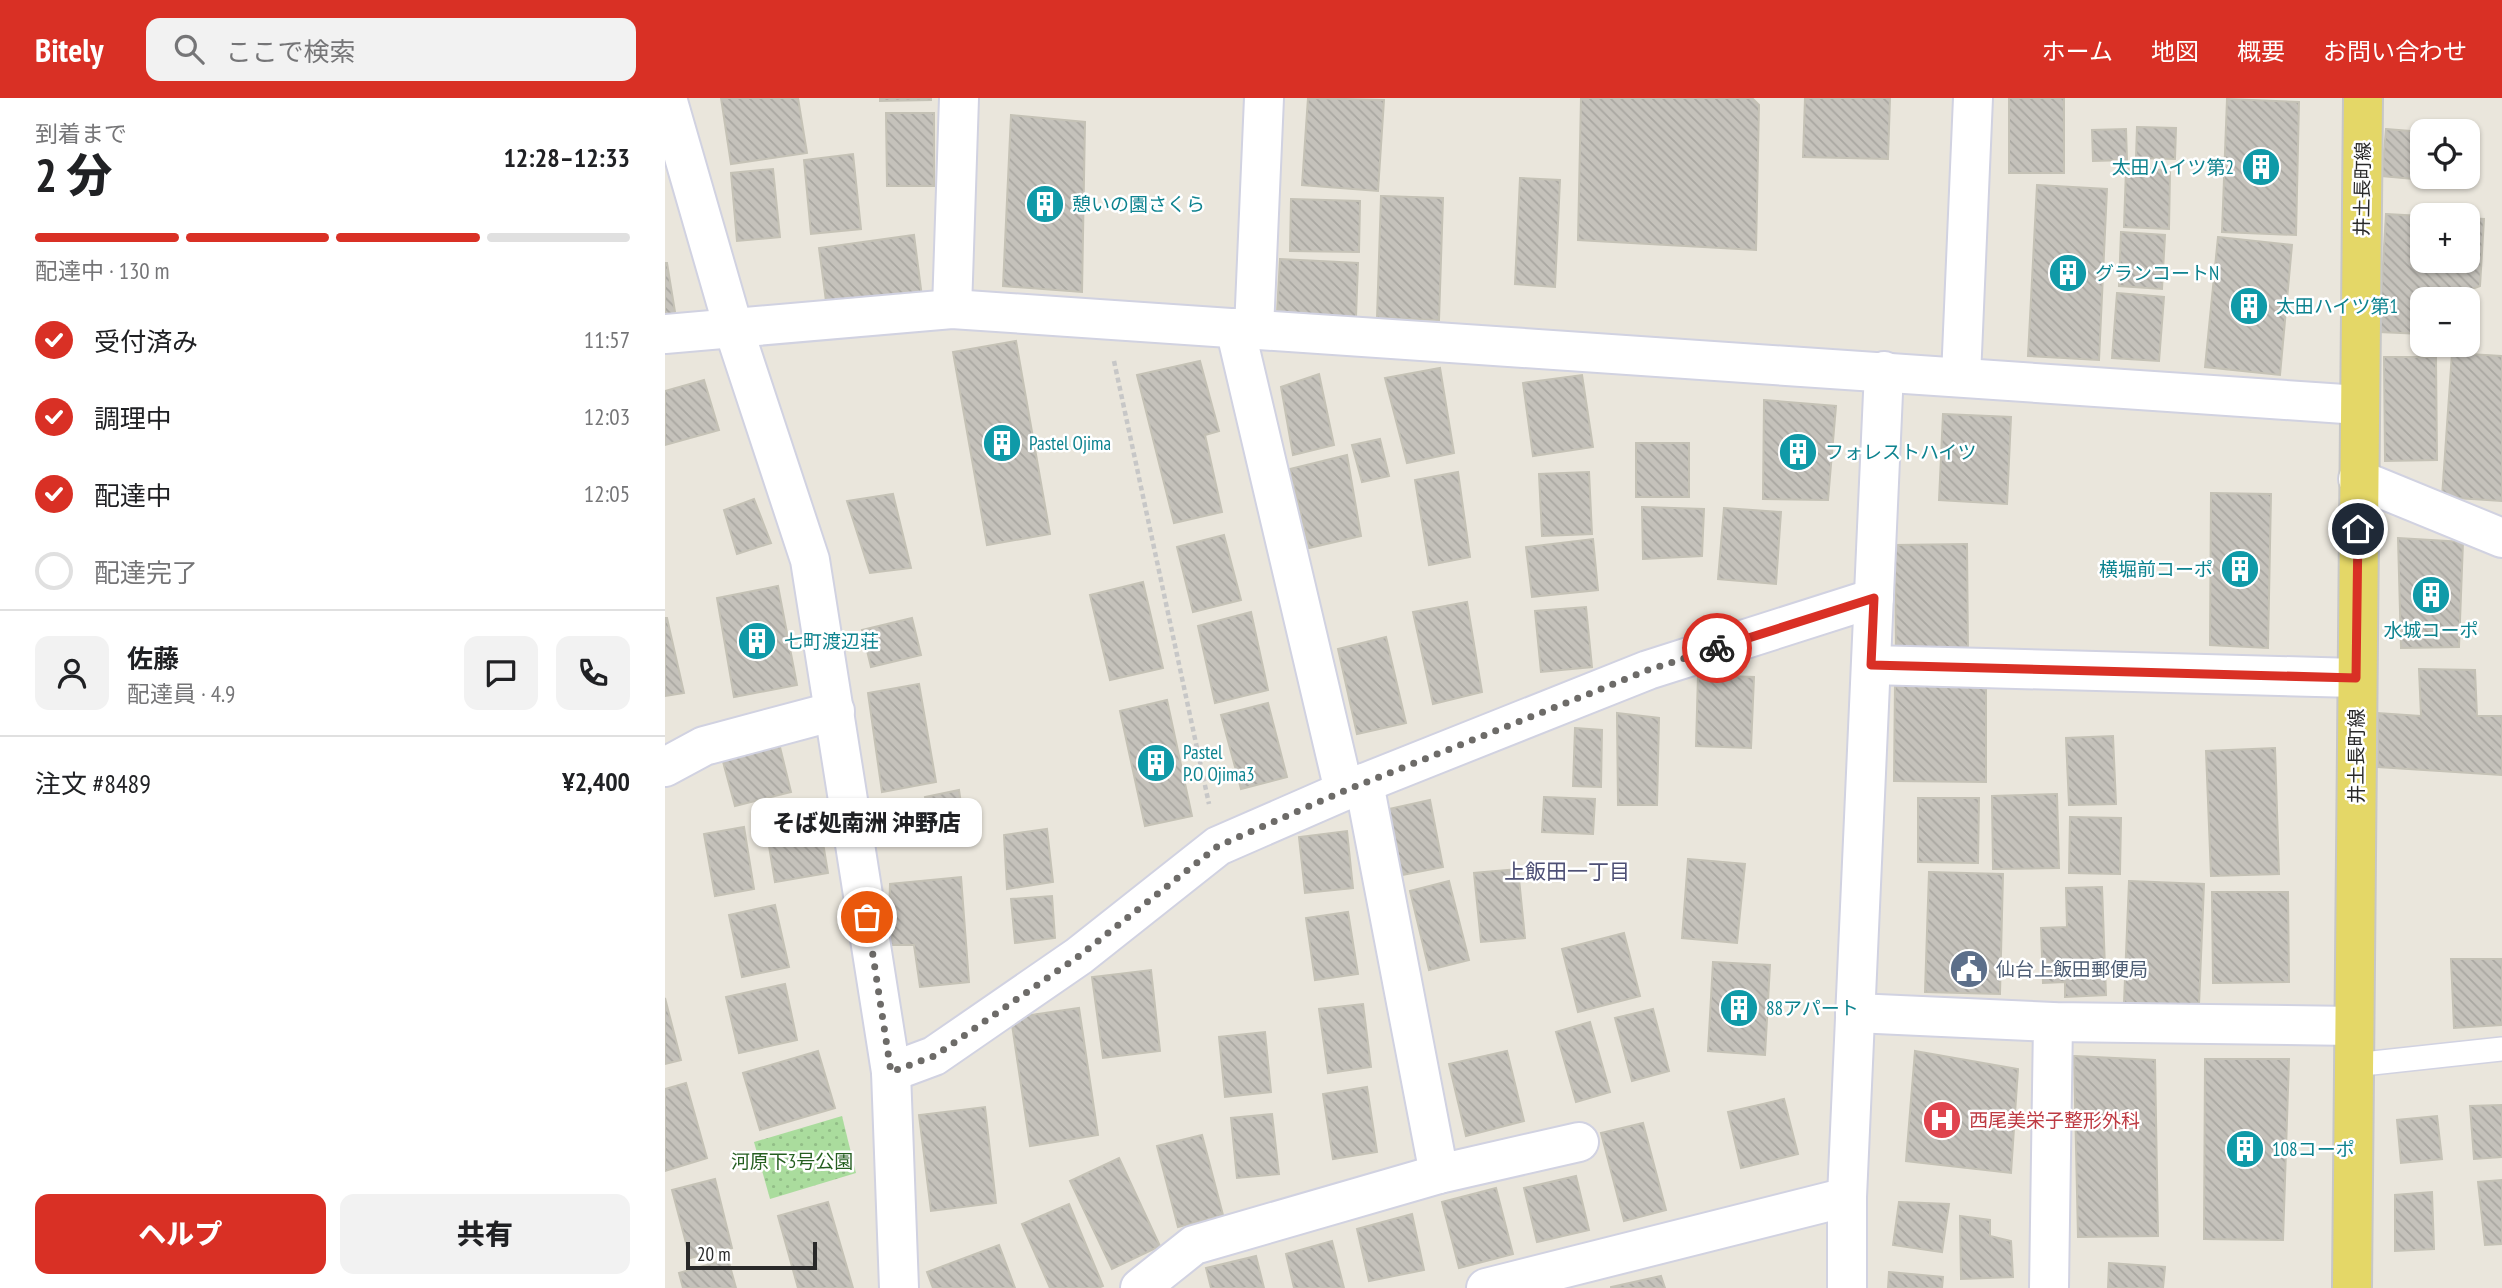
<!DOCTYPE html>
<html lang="ja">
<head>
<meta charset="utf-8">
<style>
  :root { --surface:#fff; --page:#f2f2f2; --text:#202124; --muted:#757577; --line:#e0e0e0; --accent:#d93025 }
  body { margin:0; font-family:"PT Sans Narrow","Noto Sans JP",sans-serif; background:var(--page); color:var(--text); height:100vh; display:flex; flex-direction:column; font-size:26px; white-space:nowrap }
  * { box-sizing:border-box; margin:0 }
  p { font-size:23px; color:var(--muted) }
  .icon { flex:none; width:38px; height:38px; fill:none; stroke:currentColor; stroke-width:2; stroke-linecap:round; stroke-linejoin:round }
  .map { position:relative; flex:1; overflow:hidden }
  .panel { display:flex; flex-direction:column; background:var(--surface); width:665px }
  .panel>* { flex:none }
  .tools { position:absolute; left:1745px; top:21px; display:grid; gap:14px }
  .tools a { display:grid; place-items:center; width:70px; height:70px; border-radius:14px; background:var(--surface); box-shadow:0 2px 5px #0004; font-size:35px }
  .scale { position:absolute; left:21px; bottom:18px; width:131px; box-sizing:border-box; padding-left:7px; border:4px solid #292929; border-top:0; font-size:19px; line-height:24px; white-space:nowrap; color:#292929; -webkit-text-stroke:5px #fff; paint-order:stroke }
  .pin { position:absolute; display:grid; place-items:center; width:60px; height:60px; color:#fff; margin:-30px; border:4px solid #fff; border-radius:50%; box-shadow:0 2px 7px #0007 }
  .courier { position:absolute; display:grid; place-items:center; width:70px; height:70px; margin:-35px; border:5px solid #d93025; border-radius:50%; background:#fff; color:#222; box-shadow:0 2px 9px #0007 }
  .bubble { position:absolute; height:49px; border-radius:14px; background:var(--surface); box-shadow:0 2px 5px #0004; font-size:23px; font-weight:800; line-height:49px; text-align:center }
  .summary em { font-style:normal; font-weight:800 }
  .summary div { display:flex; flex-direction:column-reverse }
  .summary { display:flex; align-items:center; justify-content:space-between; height:119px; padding:0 35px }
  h1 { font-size:46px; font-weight:800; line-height:52px }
  .bar { display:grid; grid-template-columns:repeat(4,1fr); gap:10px 7px; align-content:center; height:84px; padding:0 35px }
  .bar i { height:9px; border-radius:5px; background:var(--line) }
  .bar .on { background:var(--accent) }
  .bar p { grid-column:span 4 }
  .line { display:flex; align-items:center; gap:18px; padding:0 35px; border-top:2px solid var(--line) }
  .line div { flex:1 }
  .round { display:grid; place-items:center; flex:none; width:74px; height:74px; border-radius:14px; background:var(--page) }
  ol { padding:0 35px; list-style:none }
  li { display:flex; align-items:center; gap:21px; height:77px }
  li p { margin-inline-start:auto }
  li .icon { padding:7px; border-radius:50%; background:var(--accent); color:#fff; stroke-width:4 }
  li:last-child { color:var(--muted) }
  li i { width:38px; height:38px; border:4px solid var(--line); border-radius:50% }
  .button { display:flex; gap:14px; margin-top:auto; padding:14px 35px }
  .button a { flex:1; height:80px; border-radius:14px; background:var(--accent); color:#fff; font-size:28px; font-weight:800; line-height:80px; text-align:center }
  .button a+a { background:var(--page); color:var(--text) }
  header { display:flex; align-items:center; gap:42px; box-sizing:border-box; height:98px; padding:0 35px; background:var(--accent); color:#fff }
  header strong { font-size:33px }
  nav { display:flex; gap:38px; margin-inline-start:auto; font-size:24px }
  .search { width:490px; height:63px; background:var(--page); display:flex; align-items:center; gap:18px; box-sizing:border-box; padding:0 24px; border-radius:14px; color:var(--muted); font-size:26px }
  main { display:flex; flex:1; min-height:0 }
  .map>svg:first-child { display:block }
  .park { fill:url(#park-dots) }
  .building { fill:url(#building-back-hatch); stroke:#c5c2b6; stroke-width:2 }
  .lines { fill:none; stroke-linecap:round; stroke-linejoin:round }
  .service-casing { stroke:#d1d2e1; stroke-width:26 }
  .minor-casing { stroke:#d1d2e1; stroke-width:42 }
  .tertiary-casing { stroke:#d1d2e1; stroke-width:42 }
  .primary-casing { stroke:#c7c7c7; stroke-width:42 }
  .path { stroke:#c7c7c7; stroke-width:4.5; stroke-dasharray:5 3.5; stroke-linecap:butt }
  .service { stroke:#fff; stroke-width:23 }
  .minor { stroke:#fff; stroke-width:38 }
  .tertiary { stroke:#fff; stroke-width:38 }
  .primary { stroke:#e4d767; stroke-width:38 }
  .done { stroke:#6d6b68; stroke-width:7; stroke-dasharray:0 12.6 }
  .route { stroke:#d93025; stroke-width:9 }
  .labels { text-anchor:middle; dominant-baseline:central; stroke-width:5; stroke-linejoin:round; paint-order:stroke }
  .culture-label { font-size:19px; fill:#0d838f; stroke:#fff; text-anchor:start }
  .street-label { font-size:19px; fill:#292929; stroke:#fff }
  .service-label { font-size:19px; fill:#4e5e75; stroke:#fff; text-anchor:start }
  .health-label { font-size:19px; fill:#be3a42; stroke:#fff; text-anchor:start }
  .park-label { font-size:19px; fill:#255f20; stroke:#fff }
  .neighbourhood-label { font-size:21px; fill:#4d4f75; stroke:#fff }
</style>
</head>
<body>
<header>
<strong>Bitely</strong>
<div class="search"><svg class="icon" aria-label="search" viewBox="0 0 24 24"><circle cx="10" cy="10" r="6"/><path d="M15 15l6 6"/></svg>ここで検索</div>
<nav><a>ホーム</a><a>地図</a><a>概要</a><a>お問い合わせ</a></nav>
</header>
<main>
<section class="panel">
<div class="summary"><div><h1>2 分</h1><p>到着まで</p></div><em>12:28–12:33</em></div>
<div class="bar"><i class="on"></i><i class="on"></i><i class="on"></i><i></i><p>配達中 · 130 m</p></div>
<ol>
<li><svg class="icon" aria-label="check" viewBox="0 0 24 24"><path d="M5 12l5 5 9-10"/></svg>受付済み<p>11:57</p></li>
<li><svg class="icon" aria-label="check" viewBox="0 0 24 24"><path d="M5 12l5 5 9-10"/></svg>調理中<p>12:03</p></li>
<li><svg class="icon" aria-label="check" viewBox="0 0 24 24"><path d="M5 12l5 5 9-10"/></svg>配達中<p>12:05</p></li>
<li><i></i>配達完了</li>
</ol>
<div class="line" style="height:126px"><a class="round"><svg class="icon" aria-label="person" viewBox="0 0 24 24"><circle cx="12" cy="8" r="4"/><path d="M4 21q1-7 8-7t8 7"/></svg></a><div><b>佐藤</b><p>配達員 · 4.9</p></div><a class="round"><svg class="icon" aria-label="chat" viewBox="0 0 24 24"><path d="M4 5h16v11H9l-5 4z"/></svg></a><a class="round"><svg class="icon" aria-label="phone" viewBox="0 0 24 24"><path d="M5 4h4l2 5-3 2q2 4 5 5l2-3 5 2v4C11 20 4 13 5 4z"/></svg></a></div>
<div class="line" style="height:91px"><div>注文 #8489</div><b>¥2,400</b></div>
<div class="button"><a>ヘルプ</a><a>共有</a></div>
</section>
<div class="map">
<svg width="1837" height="1190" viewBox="0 0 1837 1190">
  <defs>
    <pattern id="park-dots" width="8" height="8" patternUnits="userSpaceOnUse" patternTransform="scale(1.75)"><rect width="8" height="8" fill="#aadc9d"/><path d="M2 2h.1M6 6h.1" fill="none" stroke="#92bd87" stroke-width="1.8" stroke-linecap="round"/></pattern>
    <pattern id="building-back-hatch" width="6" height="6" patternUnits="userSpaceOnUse" patternTransform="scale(1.75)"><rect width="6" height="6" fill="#c5c2bb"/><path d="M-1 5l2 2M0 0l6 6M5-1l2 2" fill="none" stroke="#a9a7a1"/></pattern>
  </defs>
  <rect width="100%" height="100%" fill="#eae6dc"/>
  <path class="park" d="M177 1018 191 1075 105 1101 89 1044Z"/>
  <g class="building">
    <path d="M56 0H133L142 55 66 66Z"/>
    <path d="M215 0H266V2L215 3Z"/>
    <path d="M643 0 719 2 713 93 637 87Z"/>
    <path d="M916 0H1087L1094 7 1091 152 913 142Z"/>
    <path d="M1140 0H1225L1223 61 1138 59Z"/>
    <rect x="1344" y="0" width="55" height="75"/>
    <path d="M1562 1 1634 4 1631 137 1557 134Z"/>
    <path d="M221 15H269V88H222Z"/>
    <path d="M346 17 420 24 417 194 338 188Z"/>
    <path d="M1472 29 1511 30 1510 61 1471 60Z"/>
    <path d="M1461 31 1462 62 1428 63 1427 32Z"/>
    <path d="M1721 31 1757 34V79H1802V38L1807 39 1803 86 1717 78Z"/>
    <path d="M188 56 196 131 146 136 139 62Z"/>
    <path d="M108 71 115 139 72 143 66 75Z"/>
    <path d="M1461 71 1505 72 1504 131 1459 129Z"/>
    <path d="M855 80 895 82 890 189 850 186Z"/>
    <path d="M1372 87 1442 91 1434 262 1363 258Z"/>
    <path d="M716 98 778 100 774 222 712 220Z"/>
    <path d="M626 101 695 103 694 154 625 153Z"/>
    <path d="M1721 116 1757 118V163H1802V120L1819 121 1815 188 1794 196V201H1757V236L1714 234Z"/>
    <path d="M1456 134 1500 137 1497 191 1454 188Z"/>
    <path d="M249 137 257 199 162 211 154 150Z"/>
    <path d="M1553 139 1627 147 1615 277 1540 269Z"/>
    <path d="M615 161 693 165 691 219 612 215Z"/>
    <path d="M0 165H2L11 220 0 222Z"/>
    <path d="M1452 195 1499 199 1494 263 1447 260Z"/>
    <path d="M351 243 385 436 322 447 288 254Z"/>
    <path d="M1787 255 1837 258V403L1777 399Z"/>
    <path d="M1719 259H1771L1772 362 1720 363Z"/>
    <path d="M535 263 554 333 540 337 557 414 509 425 472 277Z"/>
    <path d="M775 270 789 355 742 365 720 280Z"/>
    <path d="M654 276 669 347 628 357 616 289Z"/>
    <path d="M917 277 928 349 868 358 858 285Z"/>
    <path d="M39 282 54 332 0 347V293Z"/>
    <path d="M1099 302 1171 308 1163 402 1098 401Z"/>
    <path d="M1278 316 1346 319 1342 406 1274 402Z"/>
    <path d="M715 341 724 378 697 384 687 347Z"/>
    <rect x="971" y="345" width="53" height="54"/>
    <path d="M682 357 696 438 644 450 625 371Z"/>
    <path d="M793 374 805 459 764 467 750 382Z"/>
    <path d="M924 374 927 436 877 438 874 376Z"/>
    <path d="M1546 395 1606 396 1603 550 1545 547Z"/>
    <path d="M228 396 246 470 205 475 182 403Z"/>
    <path d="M89 401 106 445 72 456 59 412Z"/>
    <path d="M977 409 1039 411 1037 458 978 461Z"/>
    <path d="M1059 410 1116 414 1111 486 1053 481Z"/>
    <path d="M559 437 576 502 528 514 512 449Z"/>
    <path d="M1733 440 1798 444 1794 549 1736 550Z"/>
    <path d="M928 441 933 492 867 499 861 449Z"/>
    <path d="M1302 446 1303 557H1231L1230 447Z"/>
    <path d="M478 484 498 570 445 582 425 497Z"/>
    <path d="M113 488 132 587 69 599 52 500Z"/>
    <path d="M802 504 817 594 768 606 748 514Z"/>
    <path d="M921 509 927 569 876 574 870 513Z"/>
    <path d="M586 514 603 592 550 605 533 528Z"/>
    <path d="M0 520H2L19 595 0 598Z"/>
    <path d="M247 520 256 557 206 569 197 532Z"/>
    <path d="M721 539 741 625 692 636 673 551Z"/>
    <path d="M1754 571 1810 572 1812 618H1837V677L1713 669V615L1756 618Z"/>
    <path d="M1033 577 1089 579 1086 650 1031 648Z"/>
    <path d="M1230 583H1321V684L1229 683Z"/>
    <path d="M254 586 271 684 217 694 203 595Z"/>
    <path d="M502 602 527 718 480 728 455 613Z"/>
    <path d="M603 605 622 679 576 691 556 617Z"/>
    <path d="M952 615 994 620 992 707H953Z"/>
    <path d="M910 630 937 632 936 689 908 688Z"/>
    <path d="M1448 638 1451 706 1404 707 1401 640Z"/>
    <path d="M114 645 126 694 70 708 57 660Z"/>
    <path d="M1610 650 1614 776 1546 778 1541 653Z"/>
    <path d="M294 692 299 726 266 732 260 699Z"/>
    <path d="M1392 696 1394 770 1328 771 1327 698Z"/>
    <path d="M879 699 930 701 928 736 877 734Z"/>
    <path d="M1253 700H1314L1313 765 1253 764Z"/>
    <path d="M765 702 778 769 737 777 724 711Z"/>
    <path d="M152 709 163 775 110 784 99 718Z"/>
    <path d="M1405 719 1456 720 1455 776 1404 775Z"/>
    <path d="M79 729 89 791 50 798 39 736Z"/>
    <path d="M382 731 388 784 342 791 339 737Z"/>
    <path d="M682 733 688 790 640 795 634 739Z"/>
    <path d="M1023 761 1080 766 1072 845 1017 840Z"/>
    <path d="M853 771 860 840 816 844 809 775Z"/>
    <path d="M1264 774 1338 776 1335 896 1260 894Z"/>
    <path d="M296 779 304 884 255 889 249 847H223L225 786Z"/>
    <path d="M784 783 804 862 764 872 745 793Z"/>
    <path d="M1464 783 1539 786 1534 907 1459 905Z"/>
    <path d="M1437 789 1441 897 1400 899V884L1378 885 1376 830 1402 829 1401 790Z"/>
    <path d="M1547 794H1623L1624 884 1548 885Z"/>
    <path d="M387 798 390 840 350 845 346 801Z"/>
    <path d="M110 807 124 869 77 879 64 817Z"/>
    <path d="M683 814 693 876 650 882 641 820Z"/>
    <path d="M959 835 975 898 913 914 897 851Z"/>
    <path d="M1786 861H1837V927L1789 930Z"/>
    <path d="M1048 864 1105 867 1100 957 1043 953Z"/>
    <path d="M486 872 495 953 438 960 427 879Z"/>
    <path d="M120 886 132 942 74 955 61 899Z"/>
    <path d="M0 900 16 962 0 966Z"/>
    <path d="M698 906 706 969 663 975 654 911Z"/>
    <path d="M414 910 433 1037 365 1048 346 920Z"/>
    <path d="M988 911 1004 973 967 983 950 920Z"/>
    <path d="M925 924 945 994 911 1004 891 934Z"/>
    <path d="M600 934 606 994 560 999 554 939Z"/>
    <path d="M153 953 170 1010 95 1032 78 975Z"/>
    <path d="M842 953 859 1023 801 1038 784 966Z"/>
    <path d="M1250 953 1353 971 1346 1075 1241 1063Z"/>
    <path d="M1409 958 1490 962 1493 1138 1413 1139Z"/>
    <path d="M1540 961H1624L1618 1142 1539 1141Z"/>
    <path d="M21 985 42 1060 0 1073V991Z"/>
    <path d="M702 989 712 1054 668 1061 658 996Z"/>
    <path d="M1119 1001 1133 1056 1076 1070 1063 1014Z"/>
    <path d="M1837 1007V1059L1809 1061 1805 1008Z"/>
    <path d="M320 1009 331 1105 266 1113 254 1017Z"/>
    <path d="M607 1016 614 1076 572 1080 566 1020Z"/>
    <path d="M1772 1018 1777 1061 1736 1065 1732 1022Z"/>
    <path d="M978 1025 1001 1112 959 1123 936 1035Z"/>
    <path d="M537 1037 558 1117 513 1129 492 1048Z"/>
    <path d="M454 1060 495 1148 447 1171 405 1083Z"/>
    <path d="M911 1078 924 1132 872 1144 859 1090Z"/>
    <path d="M50 1081 67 1150 25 1160 7 1092Z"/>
    <path d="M1837 1082V1146L1820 1147 1813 1084Z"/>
    <path d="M831 1090 848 1156 794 1170 777 1104Z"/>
    <path d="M1767 1094 1769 1151 1730 1153V1097Z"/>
    <path d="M163 1104 188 1190H133L113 1118Z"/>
    <path d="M1234 1104 1284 1106 1277 1154 1228 1147Z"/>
    <path d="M404 1106 438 1188 433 1190H385L357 1126Z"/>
    <path d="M747 1116 759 1172 704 1183 692 1131Z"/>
    <path d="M1295 1118 1325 1122V1138L1346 1143 1348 1179 1296 1181Z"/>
    <path d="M667 1143 679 1190H629L621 1156Z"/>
    <path d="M334 1147 350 1190H268L262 1174Z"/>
    <path d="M591 1158 599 1190H546L541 1170Z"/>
    <path d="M63 1161 71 1190H18L14 1175Z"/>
    <path d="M1444 1165 1500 1169 1498 1190H1443Z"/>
    <path d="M1224 1174 1278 1179 1277 1190H1223Z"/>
    <path d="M996 1178 1000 1190H946V1189Z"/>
  </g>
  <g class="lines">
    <g class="service-casing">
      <path id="service" d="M1689 967 1837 951"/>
    </g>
    <g class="minor-casing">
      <g id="minor">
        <path d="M2 0 69 232 145 462 226 974 234 1190"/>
        <path d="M287 211 294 0"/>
        <path d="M570 230 679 693"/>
        <path d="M589 231 599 0"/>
        <path d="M1296 279 1308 0"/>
        <path d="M1693 381 1837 440"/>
        <path d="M1206 567 1691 580"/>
        <path d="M0 669 39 648 170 613"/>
        <path d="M699 685 774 1076"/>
        <path d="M1190 915 1388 924 1689 928"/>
        <path d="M226 974 269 958 414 858 553 748 679 693 983 572 1209 500"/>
        <path d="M475 1190 529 1147 774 1076 914 1044"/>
        <path d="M821 1190 1182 1099"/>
        <path d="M1182 1190V1099L1219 273"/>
        <path d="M1384 1190 1388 924"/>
      </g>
    </g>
    <g class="tertiary-casing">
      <path id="tertiary" d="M0 236 287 211 1694 307"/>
    </g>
    <g class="primary-casing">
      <path id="primary" d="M1687 1190 1698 0"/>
    </g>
    <path class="path" d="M449 263 544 706"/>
    <use href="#service" class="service"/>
    <use href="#minor" class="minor"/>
    <use href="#tertiary" class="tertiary"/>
    <use href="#primary" class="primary"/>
  </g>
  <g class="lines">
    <path class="done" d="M202 819 226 974 269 958 290 944 414 858 553 748 679 693 931 593 983 572 1052 550"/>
    <path class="route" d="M1052 550 1209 500 1206 567 1691 580 1693 431"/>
  </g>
  <defs>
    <g id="building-disc" transform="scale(2.0125)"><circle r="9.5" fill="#0f9aa8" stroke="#fff"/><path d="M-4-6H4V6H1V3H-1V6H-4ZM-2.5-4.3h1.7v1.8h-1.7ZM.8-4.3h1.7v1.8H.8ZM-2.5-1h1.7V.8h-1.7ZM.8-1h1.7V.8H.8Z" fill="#fff"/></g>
    <g id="civic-disc" transform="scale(2.0125)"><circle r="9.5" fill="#5c6f8a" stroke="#fff"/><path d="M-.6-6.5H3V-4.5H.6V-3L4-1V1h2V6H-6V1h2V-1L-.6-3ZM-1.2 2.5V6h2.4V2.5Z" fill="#fff"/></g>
    <g id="hospital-disc" transform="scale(2.0125)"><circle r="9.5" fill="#e0444e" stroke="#fff"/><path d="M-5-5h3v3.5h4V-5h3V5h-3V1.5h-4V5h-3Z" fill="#fff"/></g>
  </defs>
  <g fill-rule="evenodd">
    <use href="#building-disc" x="1596" y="69"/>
    <use href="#building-disc" x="380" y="106"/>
    <use href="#building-disc" x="1403" y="175"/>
    <use href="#building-disc" x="1584" y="208"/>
    <use href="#building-disc" x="337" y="345"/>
    <use href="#building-disc" x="1133" y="354"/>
    <use href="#building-disc" x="1575" y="471"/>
    <use href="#building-disc" x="1766" y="497"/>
    <use href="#building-disc" x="92" y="543"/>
    <use href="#building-disc" x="491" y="665"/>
    <use href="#civic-disc" x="1304" y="871"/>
    <use href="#building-disc" x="1074" y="910"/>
    <use href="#hospital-disc" x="1277" y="1022"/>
    <use href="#building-disc" x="1580" y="1051"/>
  </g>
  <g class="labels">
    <g class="culture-label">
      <text x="1569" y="69" text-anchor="end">太田ハイツ第2</text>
      <text x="407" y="106">憩いの園さくら</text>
      <text x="1430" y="175">グランコートN</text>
      <text x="1611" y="208">太田ハイツ第1</text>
      <text x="364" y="345">Pastel Ojima</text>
      <text x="1160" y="354">フォレストハイツ</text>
      <text x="1548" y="471" text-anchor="end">横堀前コーポ</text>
      <text x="1766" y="532" text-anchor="middle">水城コーポ</text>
      <text x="119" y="543">七町渡辺荘</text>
      <text x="518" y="654">Pastel<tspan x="518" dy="22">P.O Ojima3</tspan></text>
      <text x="1101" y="910">88アパート</text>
      <text x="1607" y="1051">108コーポ</text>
    </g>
    <g class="street-label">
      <text transform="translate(1697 91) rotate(-89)">井土長町線</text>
      <text transform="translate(1691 658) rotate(-90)">井土長町線</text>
    </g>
    <g class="service-label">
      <text x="1331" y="871">仙台上飯田郵便局</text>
    </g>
    <g class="health-label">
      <text x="1304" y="1022">西尾美栄子整形外科</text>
    </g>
    <g class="park-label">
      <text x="127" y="1063">河原下3号公園</text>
    </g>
    <g class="neighbourhood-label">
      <text x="902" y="773">上飯田一丁目</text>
    </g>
  </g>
</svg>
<div class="tools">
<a><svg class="icon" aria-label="locate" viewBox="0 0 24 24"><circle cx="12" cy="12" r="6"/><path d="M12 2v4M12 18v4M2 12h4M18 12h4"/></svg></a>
<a>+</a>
<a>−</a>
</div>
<div class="scale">20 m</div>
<div class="pin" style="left:202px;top:819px;background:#ea580c"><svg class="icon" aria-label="bag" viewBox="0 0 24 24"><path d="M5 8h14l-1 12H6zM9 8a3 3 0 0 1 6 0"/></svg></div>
<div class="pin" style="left:1693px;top:431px;background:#1f2937"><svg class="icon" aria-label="home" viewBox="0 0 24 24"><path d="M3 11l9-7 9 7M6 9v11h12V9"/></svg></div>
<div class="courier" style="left:1052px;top:550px"><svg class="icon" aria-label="bike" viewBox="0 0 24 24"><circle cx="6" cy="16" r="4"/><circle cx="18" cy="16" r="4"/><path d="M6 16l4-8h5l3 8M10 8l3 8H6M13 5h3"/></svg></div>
<div class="bubble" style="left:86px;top:700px;width:231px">そば処南洲 沖野店</div>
</div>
</main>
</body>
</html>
